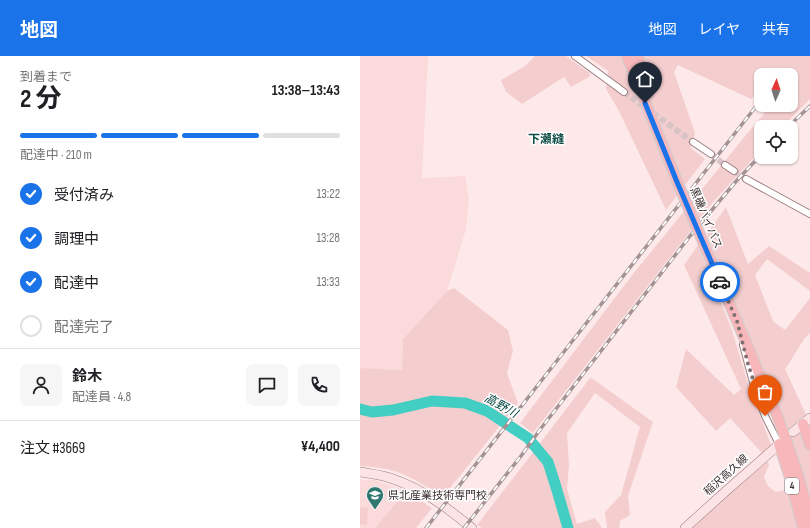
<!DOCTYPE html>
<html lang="ja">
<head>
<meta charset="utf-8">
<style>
  :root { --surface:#fff; --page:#f6f6f6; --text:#202124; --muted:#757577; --line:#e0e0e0; --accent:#1a73e8 }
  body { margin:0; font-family:"Sofia Sans Condensed","Noto Sans JP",sans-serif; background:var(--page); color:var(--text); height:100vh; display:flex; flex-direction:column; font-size:15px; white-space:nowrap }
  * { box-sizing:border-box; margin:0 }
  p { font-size:13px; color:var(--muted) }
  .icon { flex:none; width:22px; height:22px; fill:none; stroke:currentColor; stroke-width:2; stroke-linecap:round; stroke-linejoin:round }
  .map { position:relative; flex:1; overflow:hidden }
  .sheet { display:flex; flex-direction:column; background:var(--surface); width:360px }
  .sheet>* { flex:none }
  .needle { width:26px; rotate:3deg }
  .buttons { position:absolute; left:394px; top:12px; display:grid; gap:8px }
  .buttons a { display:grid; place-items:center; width:44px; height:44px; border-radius:8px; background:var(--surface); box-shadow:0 1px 3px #0004; font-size:20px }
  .pin { position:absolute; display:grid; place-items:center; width:34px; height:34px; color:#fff; margin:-41px -17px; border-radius:50% 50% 50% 0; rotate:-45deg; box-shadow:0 0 4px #0007 }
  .pin .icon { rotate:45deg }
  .courier { position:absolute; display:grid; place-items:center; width:40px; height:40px; margin:-20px; border:3px solid #1a73e8; border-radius:50%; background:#fff; color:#222; box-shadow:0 1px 5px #0007 }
  .summary em { font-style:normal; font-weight:700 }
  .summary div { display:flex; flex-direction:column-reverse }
  .summary { display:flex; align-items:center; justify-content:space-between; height:68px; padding:0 20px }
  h1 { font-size:26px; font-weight:700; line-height:30px }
  .bar { display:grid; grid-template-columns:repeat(4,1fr); gap:6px 4px; align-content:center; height:48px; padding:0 20px }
  .bar i { height:5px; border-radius:3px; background:var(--line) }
  .bar .on { background:var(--accent) }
  .bar p { grid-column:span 4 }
  .line { display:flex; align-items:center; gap:10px; padding:0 20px; border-top:1px solid var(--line) }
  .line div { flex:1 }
  .round { display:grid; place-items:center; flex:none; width:42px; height:42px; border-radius:8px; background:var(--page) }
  ol { padding:0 20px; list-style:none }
  li { display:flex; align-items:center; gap:12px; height:44px }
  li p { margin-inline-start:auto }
  li .icon { padding:4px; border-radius:50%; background:var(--accent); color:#fff; stroke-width:4 }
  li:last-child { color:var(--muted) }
  li i { width:22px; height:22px; border:2px solid var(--line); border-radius:50% }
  header { display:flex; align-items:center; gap:24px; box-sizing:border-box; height:56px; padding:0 20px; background:var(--accent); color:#fff }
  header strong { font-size:19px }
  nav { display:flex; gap:22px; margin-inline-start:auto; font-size:14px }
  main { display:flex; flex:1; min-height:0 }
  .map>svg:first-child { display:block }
  .built { fill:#fbdadb }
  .green { fill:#f4cecf }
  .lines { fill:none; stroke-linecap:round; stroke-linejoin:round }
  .river { stroke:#42cec2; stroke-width:11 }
  .minor-tunnel { stroke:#d8c4c5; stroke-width:6; stroke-dasharray:6 3; stroke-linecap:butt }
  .minor-casing { stroke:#9d7f80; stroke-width:8 }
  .secondary-casing { stroke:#9d7f80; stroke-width:10 }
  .trunk-casing { stroke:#d1cece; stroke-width:12 }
  .minor { stroke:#fff; stroke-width:6 }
  .secondary { stroke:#fce4e6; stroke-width:9 }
  .trunk { stroke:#f8b8bb; stroke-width:10 }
  .rail-casing { stroke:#a49394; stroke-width:3.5 }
  .rail { stroke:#fff; stroke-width:2; stroke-dasharray:6; stroke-linecap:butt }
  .trunk-bridge-casing { stroke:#d1cece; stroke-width:12; stroke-linecap:butt }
  .trunk-bridge { stroke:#f8b8bb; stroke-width:10 }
  .done { stroke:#817172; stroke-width:4; stroke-dasharray:0 7.2 }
  .route { stroke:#1a73e8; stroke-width:5 }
  .labels { text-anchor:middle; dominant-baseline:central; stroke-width:3; stroke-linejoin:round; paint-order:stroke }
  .shield { fill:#fff; stroke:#786f70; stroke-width:1 }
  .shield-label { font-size:10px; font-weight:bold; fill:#3e3132 }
  .street-label { font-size:11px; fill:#3e3132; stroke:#fff }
  .poi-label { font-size:11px; fill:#3e3132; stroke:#fff; text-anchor:start }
  .neighbourhood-label { font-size:12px; font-weight:bold; fill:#0e4b46; stroke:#fff }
  .water-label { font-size:12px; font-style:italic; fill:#02433e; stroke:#fff }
</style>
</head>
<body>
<header>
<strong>地図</strong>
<nav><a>地図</a><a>レイヤ</a><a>共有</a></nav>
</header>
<main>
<section class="sheet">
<div class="summary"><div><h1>2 分</h1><p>到着まで</p></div><em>13:38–13:43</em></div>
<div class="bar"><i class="on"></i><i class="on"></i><i class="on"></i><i></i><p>配達中 · 210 m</p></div>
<ol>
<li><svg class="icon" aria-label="check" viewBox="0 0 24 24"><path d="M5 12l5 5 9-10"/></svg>受付済み<p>13:22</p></li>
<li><svg class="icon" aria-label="check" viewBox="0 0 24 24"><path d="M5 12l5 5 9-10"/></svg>調理中<p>13:28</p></li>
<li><svg class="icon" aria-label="check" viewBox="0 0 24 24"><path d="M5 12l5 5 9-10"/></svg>配達中<p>13:33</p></li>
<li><i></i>配達完了</li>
</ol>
<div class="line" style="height:72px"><a class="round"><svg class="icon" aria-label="person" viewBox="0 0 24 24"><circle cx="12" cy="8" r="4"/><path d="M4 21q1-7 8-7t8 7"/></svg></a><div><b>鈴木</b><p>配達員 · 4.8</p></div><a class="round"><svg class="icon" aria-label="chat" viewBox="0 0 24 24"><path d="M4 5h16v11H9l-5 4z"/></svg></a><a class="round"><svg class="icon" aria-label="phone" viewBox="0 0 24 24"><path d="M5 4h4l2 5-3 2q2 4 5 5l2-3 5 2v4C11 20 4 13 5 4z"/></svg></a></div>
<div class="line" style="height:52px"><div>注文 #3669</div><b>¥4,400</b></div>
</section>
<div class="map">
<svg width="450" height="472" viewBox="0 0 450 472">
  <rect width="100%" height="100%" fill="#fee9ea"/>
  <g class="built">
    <path d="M0 0H68L62 122 105 120 109 144 106 173 87 235 43 283 42 314 0 312Z"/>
    <path d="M0 424H15L46 435 15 472H0Z"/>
  </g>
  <g class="green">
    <path d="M175 0H206L231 18 229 21 211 31 204 21 162 48 146 36 141 24 165 10Z"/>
    <path d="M226 0H450V43L422 71H401V94L354 145 173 377 160 367 273 218 381 85 411 49H431V19H401V33L391 43 318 9 314 16 335 77 331 92 345 103 306 154 259 55 246 33 248 15Z"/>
    <path d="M366 151 388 208 409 190 450 217V235L407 203 395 219 413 265 425 274 450 242V277L444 283 428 309 425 313 450 367V447L394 293 365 224 347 178Z"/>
    <path d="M338 189 372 274 388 328 411 389 402 397 370 362 356 375 316 331 326 293 374 339 381 333 324 209Z"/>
    <path d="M94 232 148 274 153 295 147 317 158 347 83 441C69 432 55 423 40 417 27 412 13 411 0 410V312L42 314 43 283 87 235Z"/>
    <path d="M230 322 233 323 293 366 268 440 270 459 260 465 259 472H247L245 456 261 439 280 371 235 337 207 377 209 409 207 433 217 468 235 462 242 472H122L117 469Z"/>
    <path d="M406 403 409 409 404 421 408 430 416 436 430 433 440 472H329Z"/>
    <path d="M46 435 72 452 56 472H15Z"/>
    <path d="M0 451 8 452 7 469 0 468Z"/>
  </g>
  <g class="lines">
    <path class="river" d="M0 353 12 356 33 354 72 345 105 347 127 355 168 382 188 406 196 431 208 472"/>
    <g class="minor-tunnel">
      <path d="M264 36 333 86"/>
      <path d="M351 98 365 109"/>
      <path d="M374 115 386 123"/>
    </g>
    <g class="minor-casing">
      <g id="minor">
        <path d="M215 0 264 36"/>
        <path d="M333 86 351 98"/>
        <path d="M365 109 374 115"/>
        <path d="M386 123 450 158"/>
        <path d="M383 289 394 330 405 360 419 388"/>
      </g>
    </g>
    <g class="secondary-casing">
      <g id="secondary">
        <path d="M433 376 450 362"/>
        <path d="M0 416C11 418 23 419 33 423 65 434 87 452 112 472"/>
        <path d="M325 472 366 435 423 385"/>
      </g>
    </g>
    <g class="trunk-casing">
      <g id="trunk">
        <path d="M267 0 317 125"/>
        <path d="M278 0 288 39"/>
        <path d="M343 186 417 359C430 395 444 431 450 469"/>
        <path d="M443 368 450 389"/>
        <path d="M419 388 430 422 443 472"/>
      </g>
    </g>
    <use href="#minor" class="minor"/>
    <use href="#secondary" class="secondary"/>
    <use href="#trunk" class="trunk"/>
    <g class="rail-casing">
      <g id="rail">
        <path d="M428 71 450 50"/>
        <path d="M66 472 401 44"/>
        <path d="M104 472 161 400 182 371 330 180 378 123 401 99"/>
      </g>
    </g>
    <use href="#rail" class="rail"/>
    <g class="trunk-bridge-casing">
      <path id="trunk-bridge" d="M317 125 343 186"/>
    </g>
    <use href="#trunk-bridge" class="trunk-bridge"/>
  </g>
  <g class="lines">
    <path class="done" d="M360 226 377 265 388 308 405 360"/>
    <path class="route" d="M285 47 317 126 360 226"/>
  </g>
  <defs>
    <g id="school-pin" transform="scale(0.9)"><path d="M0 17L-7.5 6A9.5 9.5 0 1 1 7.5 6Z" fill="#2f7771" stroke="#fff"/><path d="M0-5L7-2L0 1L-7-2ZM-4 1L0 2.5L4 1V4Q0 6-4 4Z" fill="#fff"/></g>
  </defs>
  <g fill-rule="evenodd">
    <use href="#school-pin" x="15" y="439"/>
  </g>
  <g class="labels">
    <rect class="shield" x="425" y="422" width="14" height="16" rx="3"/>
    <g class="shield-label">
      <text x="432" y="430">4</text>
    </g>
    <g class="street-label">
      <text transform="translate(346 162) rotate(67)">黒磯バイパス</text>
      <text transform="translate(366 419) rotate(-42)">稲沢高久線</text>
    </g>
    <g class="poi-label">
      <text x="28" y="439">県北産業技術専門校</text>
    </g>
    <g class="neighbourhood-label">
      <text x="186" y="83">下瀬縫</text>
    </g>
    <g class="water-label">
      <text transform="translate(141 350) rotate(29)">高野川</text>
    </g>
  </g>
</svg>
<div class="buttons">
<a><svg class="needle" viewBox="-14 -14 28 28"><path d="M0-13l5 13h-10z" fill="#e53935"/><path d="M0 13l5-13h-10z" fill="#757577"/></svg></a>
<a><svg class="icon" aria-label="locate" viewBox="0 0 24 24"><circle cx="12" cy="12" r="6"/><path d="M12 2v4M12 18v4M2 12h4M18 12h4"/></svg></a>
</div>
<div class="pin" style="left:405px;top:360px;background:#ea580c"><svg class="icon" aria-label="bag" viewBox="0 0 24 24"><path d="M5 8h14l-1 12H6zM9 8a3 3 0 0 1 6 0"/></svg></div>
<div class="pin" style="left:285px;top:47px;background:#1f2937"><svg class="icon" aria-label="home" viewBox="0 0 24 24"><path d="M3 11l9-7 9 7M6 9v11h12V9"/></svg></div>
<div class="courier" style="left:360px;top:226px"><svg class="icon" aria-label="car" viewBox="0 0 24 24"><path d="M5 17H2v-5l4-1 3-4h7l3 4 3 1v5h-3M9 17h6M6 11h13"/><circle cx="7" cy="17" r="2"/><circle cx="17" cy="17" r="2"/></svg></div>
</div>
</main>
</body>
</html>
